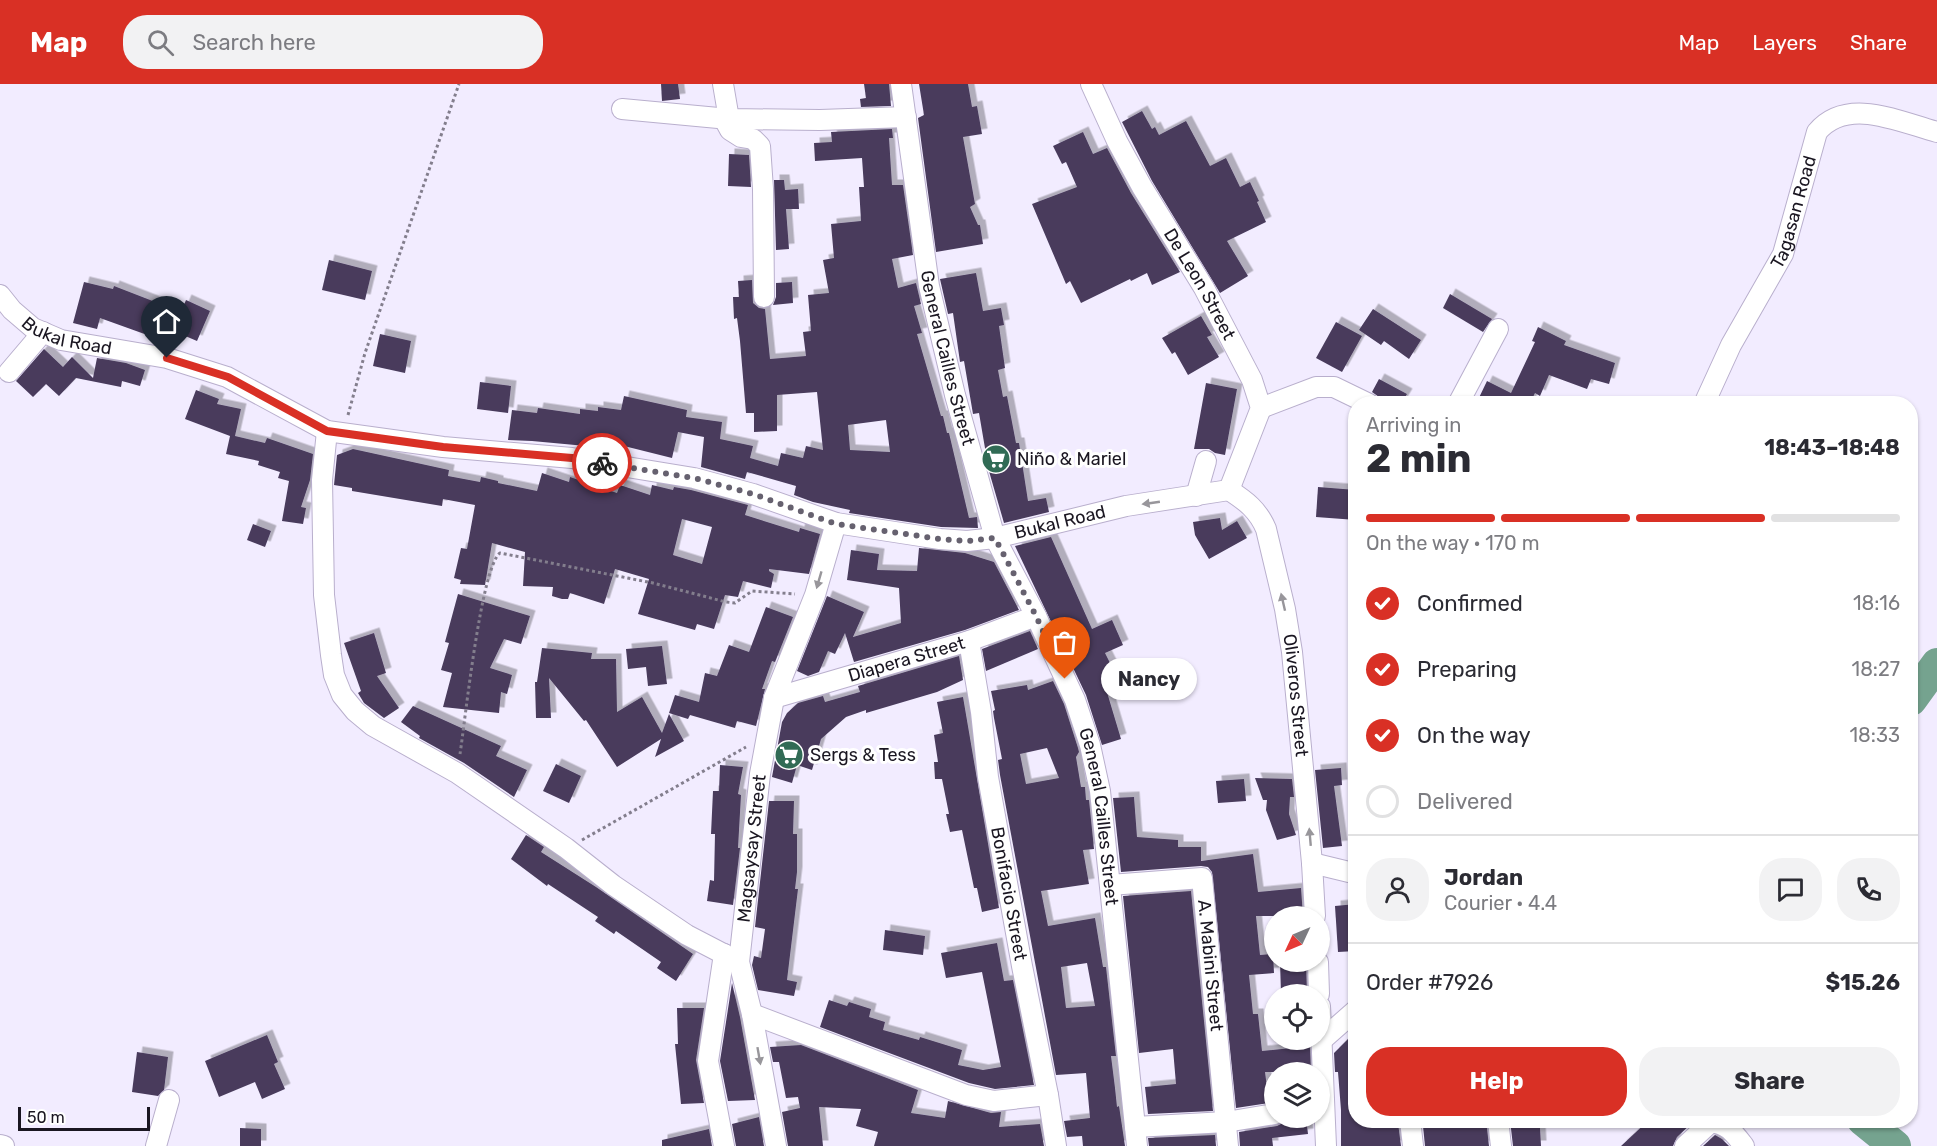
<!DOCTYPE html>
<html lang="en">
<head>
<meta charset="utf-8">
<style>
  :root { --surface:#fff; --page:#f2f2f3; --text:#2b2b33; --muted:#7c7c81; --line:#e1e1e2; --accent:#d93025 }
  body { margin:0; font-family:Rubik,sans-serif; background:var(--page); color:var(--text); height:100vh; display:flex; flex-direction:column; font-size:22px; white-space:nowrap }
  * { box-sizing:border-box; margin:0 }
  p { font-size:20px; color:var(--muted) }
  .icon { flex:none; width:33px; height:33px; fill:none; stroke:currentColor; stroke-width:2; stroke-linecap:round; stroke-linejoin:round }
  .map { position:relative; flex:1; overflow:hidden }
  .side { position:absolute; left:1348px; top:312px; width:570px; height:732px; display:flex; flex-direction:column; background:var(--surface); border-radius:24px; box-shadow:0 2px 4px #0004 }
  .side>* { flex:none }
  .needle { width:39px; rotate:226deg }
  .buttons { position:absolute; left:1264px; top:822px; display:grid; gap:12px }
  .buttons a { display:grid; place-items:center; width:66px; height:66px; border-radius:50%; background:var(--surface); box-shadow:0 2px 4px #0004; font-size:30px }
  .scale { position:absolute; left:18px; bottom:15px; width:132px; box-sizing:border-box; padding-left:6px; border:3px solid #1a1621; border-top:0; font-size:16px; line-height:21px; white-space:nowrap; color:#1a1621; -webkit-text-stroke:4px #fff; paint-order:stroke }
  .pin { position:absolute; display:grid; place-items:center; width:51px; height:51px; color:#fff; margin:-62px -26px; border-radius:50% 50% 50% 0; rotate:-45deg; box-shadow:0 0 6px #0007 }
  .pin .icon { rotate:45deg }
  .courier { position:absolute; display:grid; place-items:center; width:60px; height:60px; margin:-30px; border:4px solid #d93025; border-radius:50%; background:#fff; color:#222; box-shadow:0 2px 8px #0007 }
  .bubble { position:absolute; height:42px; border-radius:21px; background:var(--surface); box-shadow:0 2px 4px #0004; font-size:20px; font-weight:700; line-height:42px; text-align:center }
  .headline em { font-style:normal; font-weight:700 }
  .headline div { display:flex; flex-direction:column-reverse }
  .headline { display:flex; align-items:center; justify-content:space-between; height:102px; padding:0 18px }
  h1 { font-size:39px; font-weight:700; line-height:45px }
  .bar { display:grid; grid-template-columns:repeat(4,1fr); gap:9px 6px; align-content:center; height:72px; padding:0 18px }
  .bar i { height:8px; border-radius:4px; background:var(--line) }
  .bar .active { background:var(--accent) }
  .bar p { grid-column:span 4 }
  .line { display:flex; align-items:center; gap:15px; padding:0 18px; border-top:2px solid var(--line) }
  .line div { flex:1 }
  .round { display:grid; place-items:center; flex:none; width:63px; height:63px; border-radius:24px; background:var(--page) }
  ol { padding:0 18px; list-style:none }
  li { display:flex; align-items:center; gap:18px; height:66px }
  li p { margin-inline-start:auto }
  li .icon { padding:6px; border-radius:50%; background:var(--accent); color:#fff; stroke-width:4 }
  li:last-child { color:var(--muted) }
  li i { width:33px; height:33px; border:3px solid var(--line); border-radius:50% }
  .action { display:flex; gap:12px; margin-top:auto; padding:12px 18px }
  .action a { flex:1; height:69px; border-radius:24px; background:var(--accent); color:#fff; font-size:24px; font-weight:700; line-height:69px; text-align:center }
  .action a+a { background:var(--page); color:var(--text) }
  header { display:flex; align-items:center; gap:36px; box-sizing:border-box; height:84px; padding:0 30px; background:var(--accent); color:#fff }
  header strong { font-size:28px }
  nav { display:flex; gap:33px; margin-inline-start:auto; font-size:21px }
  .search { width:420px; height:54px; background:var(--page); display:flex; align-items:center; gap:15px; box-sizing:border-box; padding:0 21px; border-radius:24px; color:var(--muted); font-size:22px }
  .map>svg:first-child { display:block }
  .lines { fill:none; stroke-linecap:round; stroke-linejoin:round }
  .river { stroke:#75a38f; stroke-width:32 }
  .building { fill:#483b5c; fill-rule:evenodd; filter:url(#shadow) }
  .minor-casing { stroke:#b9afcd; stroke-width:22 }
  .path { stroke:#837e8d; stroke-width:3; stroke-dasharray:3 3; stroke-linecap:butt }
  .minor { stroke:#fff; stroke-width:20 }
  .oneway { fill:#98969b }
  .done { stroke:#66616f; stroke-width:6; stroke-dasharray:0 10.8 }
  .route { stroke:#d93025; stroke-width:8 }
  .labels { text-anchor:middle; dominant-baseline:central; stroke-width:6; stroke-linejoin:round; paint-order:stroke }
  .street-label { font-size:18px; fill:#1a1621; stroke:#fff }
  .poi-label { font-size:18px; fill:#1a1621; stroke:#fff; text-anchor:start }
</style>
</head>
<body>
<header>
<strong>Map</strong>
<div class="search"><svg class="icon" aria-label="search" viewBox="0 0 24 24"><circle cx="10" cy="10" r="6"/><path d="M15 15l6 6"/></svg>Search here</div>
<nav><a>Map</a><a>Layers</a><a>Share</a></nav>
</header>
<div class="map">
<svg width="1937" height="1062" viewBox="0 0 1937 1062">
  <defs>
    <filter id="shadow"><feDropShadow dx="5.5" dy="-5.5" stdDeviation="0" flood-color="#0004"/></filter>
  </defs>
  <rect width="100%" height="100%" fill="#f2ecff"/>
  <g class="lines">
    <g class="river">
      <path d="M1911 616 1937 580"/>
      <path d="M1863 1036 1895 1062"/>
    </g>
  </g>
  <g class="building">
    <path d="M661 0H678L680 15 662 17Z"/>
    <path d="M864 0H889L891 22 861 23 860 15 866 14Z"/>
    <path d="M919 0H968L972 23 977 22 982 50 963 53 975 120 970 123 978 141H980L983 160 936 168 918 34 924 31Z"/>
    <path d="M1142 27 1152 45 1155 43 1159 51 1186 37 1210 82 1226 74 1240 103 1250 98 1259 117 1257 118 1266 138 1227 157 1248 192 1220 209 1152 97 1122 38Z"/>
    <path d="M892 45 893 54H889L892 101H903L913 171 892 175 898 204 916 199 921 220 914 222 922 249 917 250 941 332H943L947 349H949L969 434 977 433 978 444 941 443 849 429 850 426 813 418 794 411 796 402 747 388 745 395 701 383 704 353 678 348 672 374 588 353 586 362 532 357 508 356 512 326 537 329 538 324 580 330V325L598 327V323L621 326 624 312 687 326 686 333 722 338 720 355 753 362 750 374 778 382 781 369 803 374 806 362 823 366 817 308 777 311V347L754 348V329H746L740 257 737 234 734 235 733 213H739L738 197 752 196 753 219 759 224 765 225 770 275 806 272 803 248 811 247 808 211 829 209 823 176 834 174 831 140 861 137 859 103H864L862 74 815 77 814 59 832 58 831 48ZM886 336 890 368 850 366 848 341Z"/>
    <path d="M1083 48 1093 70 1107 64 1131 109 1180 188 1152 201 1147 189 1131 197 1130 195 1081 219 1070 197 1066 200 1032 120 1077 103 1066 78 1062 80 1053 62Z"/>
    <path d="M729 70 749 71 751 103 728 102Z"/>
    <path d="M774 96H784L785 106 798 105 799 125H786L789 165 776 166Z"/>
    <path d="M329 176 372 187 365 216 322 206Z"/>
    <path d="M976 189 983 227 1001 224 1004 241 999 242 1005 284 998 286 1003 313 1007 312 1016 359H1019L1028 417 1046 414 1049 428 1004 439 984 370H986L979 329 973 330 964 277 960 278 953 229 948 230 940 195Z"/>
    <path d="M84 198 113 205 114 202 181 228 186 216 210 227 197 257 169 245 164 257 100 234 97 245 73 239Z"/>
    <path d="M792 198 793 219 773 221 776 213V199Z"/>
    <path d="M1450 210 1492 235 1483 248 1443 224Z"/>
    <path d="M1373 225 1421 256 1409 275 1384 257 1381 261 1359 246Z"/>
    <path d="M1201 232 1212 251 1207 253 1219 273 1188 291 1175 268 1172 270 1162 254Z"/>
    <path d="M1336 238 1362 252 1342 288 1316 274Z"/>
    <path d="M1538 243 1566 257 1564 261 1615 279 1609 300 1591 295 1587 305 1549 291 1540 312 1535 309 1530 319 1532 320H1476L1487 297 1511 309 1528 273 1535 258 1532 257Z"/>
    <path d="M380 250 411 257 405 289 373 282Z"/>
    <path d="M44 265 63 283 72 273 93 294 97 274 126 279 145 286 140 302 122 297 121 303 76 294 59 312 46 300 33 313 16 297Z"/>
    <path d="M1379 295 1407 310 1401 320H1381L1379 313 1372 308Z"/>
    <path d="M480 298 511 302 508 329 477 325Z"/>
    <path d="M1206 299 1237 305 1225 371 1215 369 1209 365H1194Z"/>
    <path d="M196 306 219 315 217 320 241 325 235 352 265 359 267 354 313 370 310 396 301 423 306 424 303 440 282 437 289 397 278 394 280 388 258 381 259 377 226 370 230 352 185 335Z"/>
    <path d="M353 365 449 386 448 392 480 398 481 393 498 397V399L537 407 542 389 569 398 570 393 617 409 620 401 650 411 652 401 673 406 674 403 691 406 748 421 745 431 799 448 800 444 820 450 809 490 769 485V487L774 490 771 504 743 497 738 513 725 511 714 545 697 540 695 546 638 530 649 495 615 485 604 520 570 509 568 515H562L552 512 553 503 523 502 525 468 492 459 485 501 460 500 461 496 454 494 461 464 467 465 475 421 443 415 442 422 352 407V404L334 401 337 371ZM682 435 712 443 702 480 673 471Z"/>
    <path d="M1318 403 1356 406V436L1316 433Z"/>
    <path d="M1220 434 1222 446 1237 437 1247 454 1209 475 1195 451 1193 438Z"/>
    <path d="M253 440 271 447 265 463 247 456Z"/>
    <path d="M1051 453 1092 545 1112 536 1123 561 1105 569 1113 585 1108 587 1114 601 1106 605 1121 655 1102 661 1086 611 1015 462Z"/>
    <path d="M919 464 965 469 994 478 1019 526 965 546 854 578 845 549 835 570 828 567 819 588 808 592 797 587 827 512 864 528 853 553 901 539 899 504 847 496 851 466 879 470 877 486 917 487Z"/>
    <path d="M458 510 530 532 521 560 504 555 490 584 512 591 507 610 501 608 499 629 443 623 452 589 441 586 449 559 445 558Z"/>
    <path d="M766 523 793 533 775 578 772 577 762 605H765L756 642 737 637 735 644 690 631 688 635 669 629 675 611 699 618 705 589 717 592 729 561 749 568Z"/>
    <path d="M1030 547 1038 565 986 587 982 565Z"/>
    <path d="M374 549 386 589 377 592 399 624 384 634 364 619 358 609 361 607 344 559Z"/>
    <path d="M662 562 667 600 648 602 646 583 628 585 626 565Z"/>
    <path d="M542 564 592 569 591 575H616L617 628 642 613 662 649 669 630 684 657 655 673 661 655 617 683 586 636 584 637 549 594 551 634H536L535 598H537Z"/>
    <path d="M959 572 963 596 937 608 866 629V626L846 633 821 655 812 686 797 681 792 699 772 693 782 638 787 629 798 619 823 612 825 618 860 608 858 602Z"/>
    <path d="M1053 597 1064 620 1078 664 1079 668 1076 673 1081 703H1085L1086 716H1089L1094 765 1083 766 1089 800 1041 807 1048 842 1095 834 1103 883H1106L1116 972H1111L1115 1004 1117 1023 1119 1022 1125 1062H1083L1082 1052 1067 1053 1064 1037 1090 1034 1086 989 1056 991 1000 691 998 676 1002 675 994 634 993 627 995 626 991 607 1027 601 1028 606ZM1047 664 1059 694 1026 700 1020 670ZM1087 879 1095 922 1066 924 1061 883Z"/>
    <path d="M963 613 999 824 982 828 977 804H974L962 746 950 748 946 730H949L942 695H935L934 678H938L934 651 943 649 937 618Z"/>
    <path d="M413 622 501 662 496 672 527 686 514 713 464 679 419 654 420 652 401 638Z"/>
    <path d="M556 680 581 692 569 719 543 707Z"/>
    <path d="M720 681 743 683 738 710 741 711 738 764H740L733 821 707 817 710 796 714 797 715 750H711L713 707H719Z"/>
    <path d="M1341 684 1342 701 1334 702 1342 762 1323 764 1315 686Z"/>
    <path d="M1255 694 1292 695 1294 713H1290L1289 730 1296 751 1277 756 1266 726 1267 716H1263Z"/>
    <path d="M1244 695 1246 717 1218 719 1216 697Z"/>
    <path d="M1134 713 1137 753 1178 756V763H1201V777L1253 770 1258 808 1301 804 1303 832H1256L1260 871 1273 870 1274 889 1249 891 1253 930H1258L1262 967 1310 962 1311 988H1265L1269 1019 1236 1024 1212 788 1208 783 1201 782 1121 788 1113 714Z"/>
    <path d="M769 717H794L793 750H797V788L795 805H798L787 896 797 898 794 912 758 906 752 881 754 872 761 874 765 845 755 843Z"/>
    <path d="M526 751 544 763 541 768 596 803 693 870 676 897 657 884 661 878 616 847 614 850 595 837 598 833 548 800 547 802 511 775Z"/>
    <path d="M1191 807 1213 1027 1148 1030 1145 1003 1176 1000 1173 965 1139 969 1123 812Z"/>
    <path d="M1356 820V867L1338 868 1335 822Z"/>
    <path d="M885 846 925 852 923 871 883 866Z"/>
    <path d="M997 859 1004 897 1013 896 1034 1001 995 1005 969 999 820 943 829 916 847 922 849 918 871 925 869 933 885 938 883 946 919 956 920 953 962 966 958 981 983 986 1001 983 982 888 946 894 941 869Z"/>
    <path d="M1280 878H1306L1307 910H1281Z"/>
    <path d="M732 899 740 933 755 1016 728 1017 720 977Z"/>
    <path d="M677 924H704L696 976 704 1019 681 1020 675 960H678Z"/>
    <path d="M267 951 278 978 274 980 285 1005 262 1015 255 998 219 1013 205 977Z"/>
    <path d="M1348 955 1356 963V1036H1369V1041L1398 1039 1401 1062H1341V1026L1338 988H1335L1334 969Z"/>
    <path d="M801 961 918 1006 911 1029 945 1034 948 1017 991 1029 1001 1028 999 1043 1040 1040 1044 1062H874L878 1048 856 1042 861 1025 819 1023 823 1062H788L782 1028 800 1024 798 1013 786 1014 779 978H773L770 963Z"/>
    <path d="M137 968 168 973 164 1006 158 1012 132 1008Z"/>
    <path d="M759 1033 764 1062H736L732 1040Z"/>
    <path d="M1286 1034H1306L1308 1050 1272 1054 1273 1062H1240L1239 1048 1277 1042 1283 1039Z"/>
    <path d="M1468 1036H1486L1489 1062H1425L1423 1042Z"/>
    <path d="M1510 1036H1535V1044H1540L1541 1062H1513Z"/>
    <path d="M1649 1036H1695L1677 1053 1673 1062H1621Z"/>
    <path d="M240 1044 261 1045V1062H240Z"/>
    <path d="M709 1045 712 1062H662V1056Z"/>
    <path d="M1215 1051 1216 1062H1149L1148 1054Z"/>
    <path d="M1715 1051 1722 1055 1729 1062H1703Z"/>
  </g>
  <g class="lines">
    <g class="minor-casing">
      <g id="minor">
        <path d="M723 0 729 35"/>
        <path id="s1" d="M901 0 929 202 955 311 995 454 1036 532 1075 616 1090 661 1100 707 1137 1062"/>
        <path id="s2" d="M1091 0 1117 57 1142 103 1204 204 1252 296 1261 324 1229 406"/>
        <path d="M622 25 729 35 820 36 906 33"/>
        <path d="M724 35 730 46 741 53 753 55 760 62 763 105 764 213"/>
        <path id="s3" d="M0 211 12 226 33 244 61 256 167 274 227 293 327 347 443 363 572 374 694 394 753 410 836 439 940 455 967 457 995 454 1126 422 1229 406"/>
        <path d="M9 288 43 248"/>
        <path d="M1458 320 1498 245"/>
        <path id="s4" d="M1704 320 1731 261 1783 170 1817 48C1847 12 1900 38 1937 48"/>
        <path d="M1261 324 1316 303H1334L1369 320"/>
        <path d="M327 347 322 396 324 511 331 571 334 591 342 611 355 627 373 642 457 689 566 764 613 801 687 851 739 878"/>
        <path id="s5" d="M1229 406C1246 417 1258 426 1266 445L1285 525 1292 568 1312 779 1315 832"/>
        <path d="M1196 412 1206 377"/>
        <path id="s6" d="M969 557 981 628 988 693 1022 882 1048 1011 1056 1062"/>
        <path id="s7" d="M774 614 969 557 1036 532"/>
        <path d="M1312 779 1349 788"/>
        <path id="s8" d="M1110 801 1202 794 1228 1062"/>
        <path d="M1318 878 1319 910"/>
        <path d="M1320 922 1326 1062"/>
        <path d="M752 930 966 1011 994 1017 1048 1011"/>
        <path d="M1322 956 1356 926"/>
        <path d="M1410 1036 1413 1062"/>
        <path d="M1498 1036 1501 1062"/>
        <path d="M1135 1043 1226 1038 1275 1030"/>
        <path d="M0 1061 4 1062"/>
        <path d="M156 1062 169 1016"/>
        <path d="M724 1062 708 977 724 870"/>
        <path id="s9" d="M776 1062 752 930 739 878 760 690 774 614 815 511 836 439"/>
        <path d="M1685 1062 1711 1038C1728 1040 1734 1049 1744 1062"/>
      </g>
    </g>
    <g class="path">
      <path d="M348 331 365 269 459 0"/>
      <path d="M460 670C465 638 481 483 500 469L653 499 726 518 735 519 752 507 795 510"/>
      <path d="M582 756 746 663"/>
    </g>
    <use href="#minor" class="minor"/>
  </g>
  <defs><path id="oneway-solid" d="M-6-.8H1V-3.2L6.5 0L1 3.2V.8H-6Z" transform="scale(1.5)"/></defs>
  <g class="oneway">
    <use href="#oneway-solid" transform="translate(1151 419) rotate(172)"/>
    <use href="#oneway-solid" transform="translate(819 496) rotate(106)"/>
    <use href="#oneway-solid" transform="translate(1283 518) rotate(-103)"/>
    <use href="#oneway-solid" transform="translate(1310 753) rotate(-95)"/>
    <use href="#oneway-solid" transform="translate(759 972) rotate(80)"/>
  </g>
  <g class="lines">
    <path class="done" d="M602 379 694 394 753 410 836 440 940 455 967 457 995 454 1036 532 1065 595"/>
    <path class="route" d="M167 274 228 293 327 347 443 363 572 374 602 379"/>
  </g>
  <defs>
    <g id="supermarket-disc" transform="scale(1.5)"><circle r="9.5" fill="#316b55" stroke="#fff"/><path d="M-6-5.5h2.5l.6 2H6L4.5 2H-2.5L-4.4-4H-6ZM-1.5 3.2a1.3 1.3 0 1 0 .1 0ZM3 3.2a1.3 1.3 0 1 0 .1 0Z" fill="#fff"/></g>
  </defs>
  <g fill-rule="evenodd">
    <use href="#supermarket-disc" x="996" y="375"/>
    <use href="#supermarket-disc" x="789" y="671"/>
  </g>
  <g class="labels">
    <g class="street-label">
      <text stroke="none"><textPath href="#s4" startOffset="213">Tagasan Road</textPath></text>
      <text stroke="none"><textPath href="#s2" startOffset="228">De Leon Street</textPath></text>
      <text stroke="none"><textPath href="#s3" startOffset="82">Bukal Road</textPath></text>
      <text stroke="none"><textPath href="#s1" startOffset="278">General Cailles Street</textPath></text>
      <text stroke="none"><textPath href="#s3" startOffset="1108">Bukal Road</textPath></text>
      <text stroke="none"><textPath href="#s7" startOffset="138">Diapera Street</textPath></text>
      <text stroke="none"><textPath href="#s5" startOffset="224">Oliveros Street</textPath></text>
      <text stroke="none"><textPath href="#s1" startOffset="765">General Cailles Street</textPath></text>
      <text stroke="none"><textPath href="#s9" startOffset="302">Magsaysay Street</textPath></text>
      <text stroke="none"><textPath href="#s6" startOffset="256">Bonifacio Street</textPath></text>
      <text stroke="none"><textPath href="#s8" startOffset="180">A. Mabini Street</textPath></text>
    </g>
    <g class="poi-label">
      <text x="1017" y="375">Niño &amp; Mariel</text>
      <text x="810" y="671">Sergs &amp; Tess</text>
    </g>
  </g>
</svg>
<div class="buttons">
<a><svg class="needle" viewBox="-14 -14 28 28"><path d="M0-13l5 13h-10z" fill="#e53935"/><path d="M0 13l5-13h-10z" fill="#7c7c81"/></svg></a>
<a><svg class="icon" aria-label="locate" viewBox="0 0 24 24"><circle cx="12" cy="12" r="6"/><path d="M12 2v4M12 18v4M2 12h4M18 12h4"/></svg></a>
<a><svg class="icon" aria-label="layers" viewBox="0 0 24 24"><path d="M12 4l9 5-9 5-9-5zM3 14l9 5 9-5"/></svg></a>
</div>
<div class="scale">50 m</div>
<div class="pin" style="left:1065px;top:595px;background:#ea580c"><svg class="icon" aria-label="bag" viewBox="0 0 24 24"><path d="M5 8h14l-1 12H6zM9 8a3 3 0 0 1 6 0"/></svg></div>
<div class="pin" style="left:167px;top:274px;background:#1f2937"><svg class="icon" aria-label="home" viewBox="0 0 24 24"><path d="M3 11l9-7 9 7M6 9v11h12V9"/></svg></div>
<div class="courier" style="left:602px;top:379px"><svg class="icon" aria-label="bike" viewBox="0 0 24 24"><circle cx="6" cy="16" r="4"/><circle cx="18" cy="16" r="4"/><path d="M6 16l4-8h5l3 8M10 8l3 8H6M13 5h3"/></svg></div>
<div class="bubble" style="left:1101px;top:574px;width:96px">Nancy</div>
<section class="side">
<div class="headline"><div><h1>2 min</h1><p>Arriving in</p></div><em>18:43–18:48</em></div>
<div class="bar"><i class="active"></i><i class="active"></i><i class="active"></i><i></i><p>On the way · 170 m</p></div>
<ol>
<li><svg class="icon" aria-label="check" viewBox="0 0 24 24"><path d="M5 12l5 5 9-10"/></svg>Confirmed<p>18:16</p></li>
<li><svg class="icon" aria-label="check" viewBox="0 0 24 24"><path d="M5 12l5 5 9-10"/></svg>Preparing<p>18:27</p></li>
<li><svg class="icon" aria-label="check" viewBox="0 0 24 24"><path d="M5 12l5 5 9-10"/></svg>On the way<p>18:33</p></li>
<li><i></i>Delivered</li>
</ol>
<div class="line" style="height:108px"><a class="round"><svg class="icon" aria-label="person" viewBox="0 0 24 24"><circle cx="12" cy="8" r="4"/><path d="M4 21q1-7 8-7t8 7"/></svg></a><div><b>Jordan</b><p>Courier · 4.4</p></div><a class="round"><svg class="icon" aria-label="chat" viewBox="0 0 24 24"><path d="M4 5h16v11H9l-5 4z"/></svg></a><a class="round"><svg class="icon" aria-label="phone" viewBox="0 0 24 24"><path d="M5 4h4l2 5-3 2q2 4 5 5l2-3 5 2v4C11 20 4 13 5 4z"/></svg></a></div>
<div class="line" style="height:78px"><div>Order #7926</div><b>$15.26</b></div>
<div class="action"><a>Help</a><a>Share</a></div>
</section>
</div>
</body>
</html>
